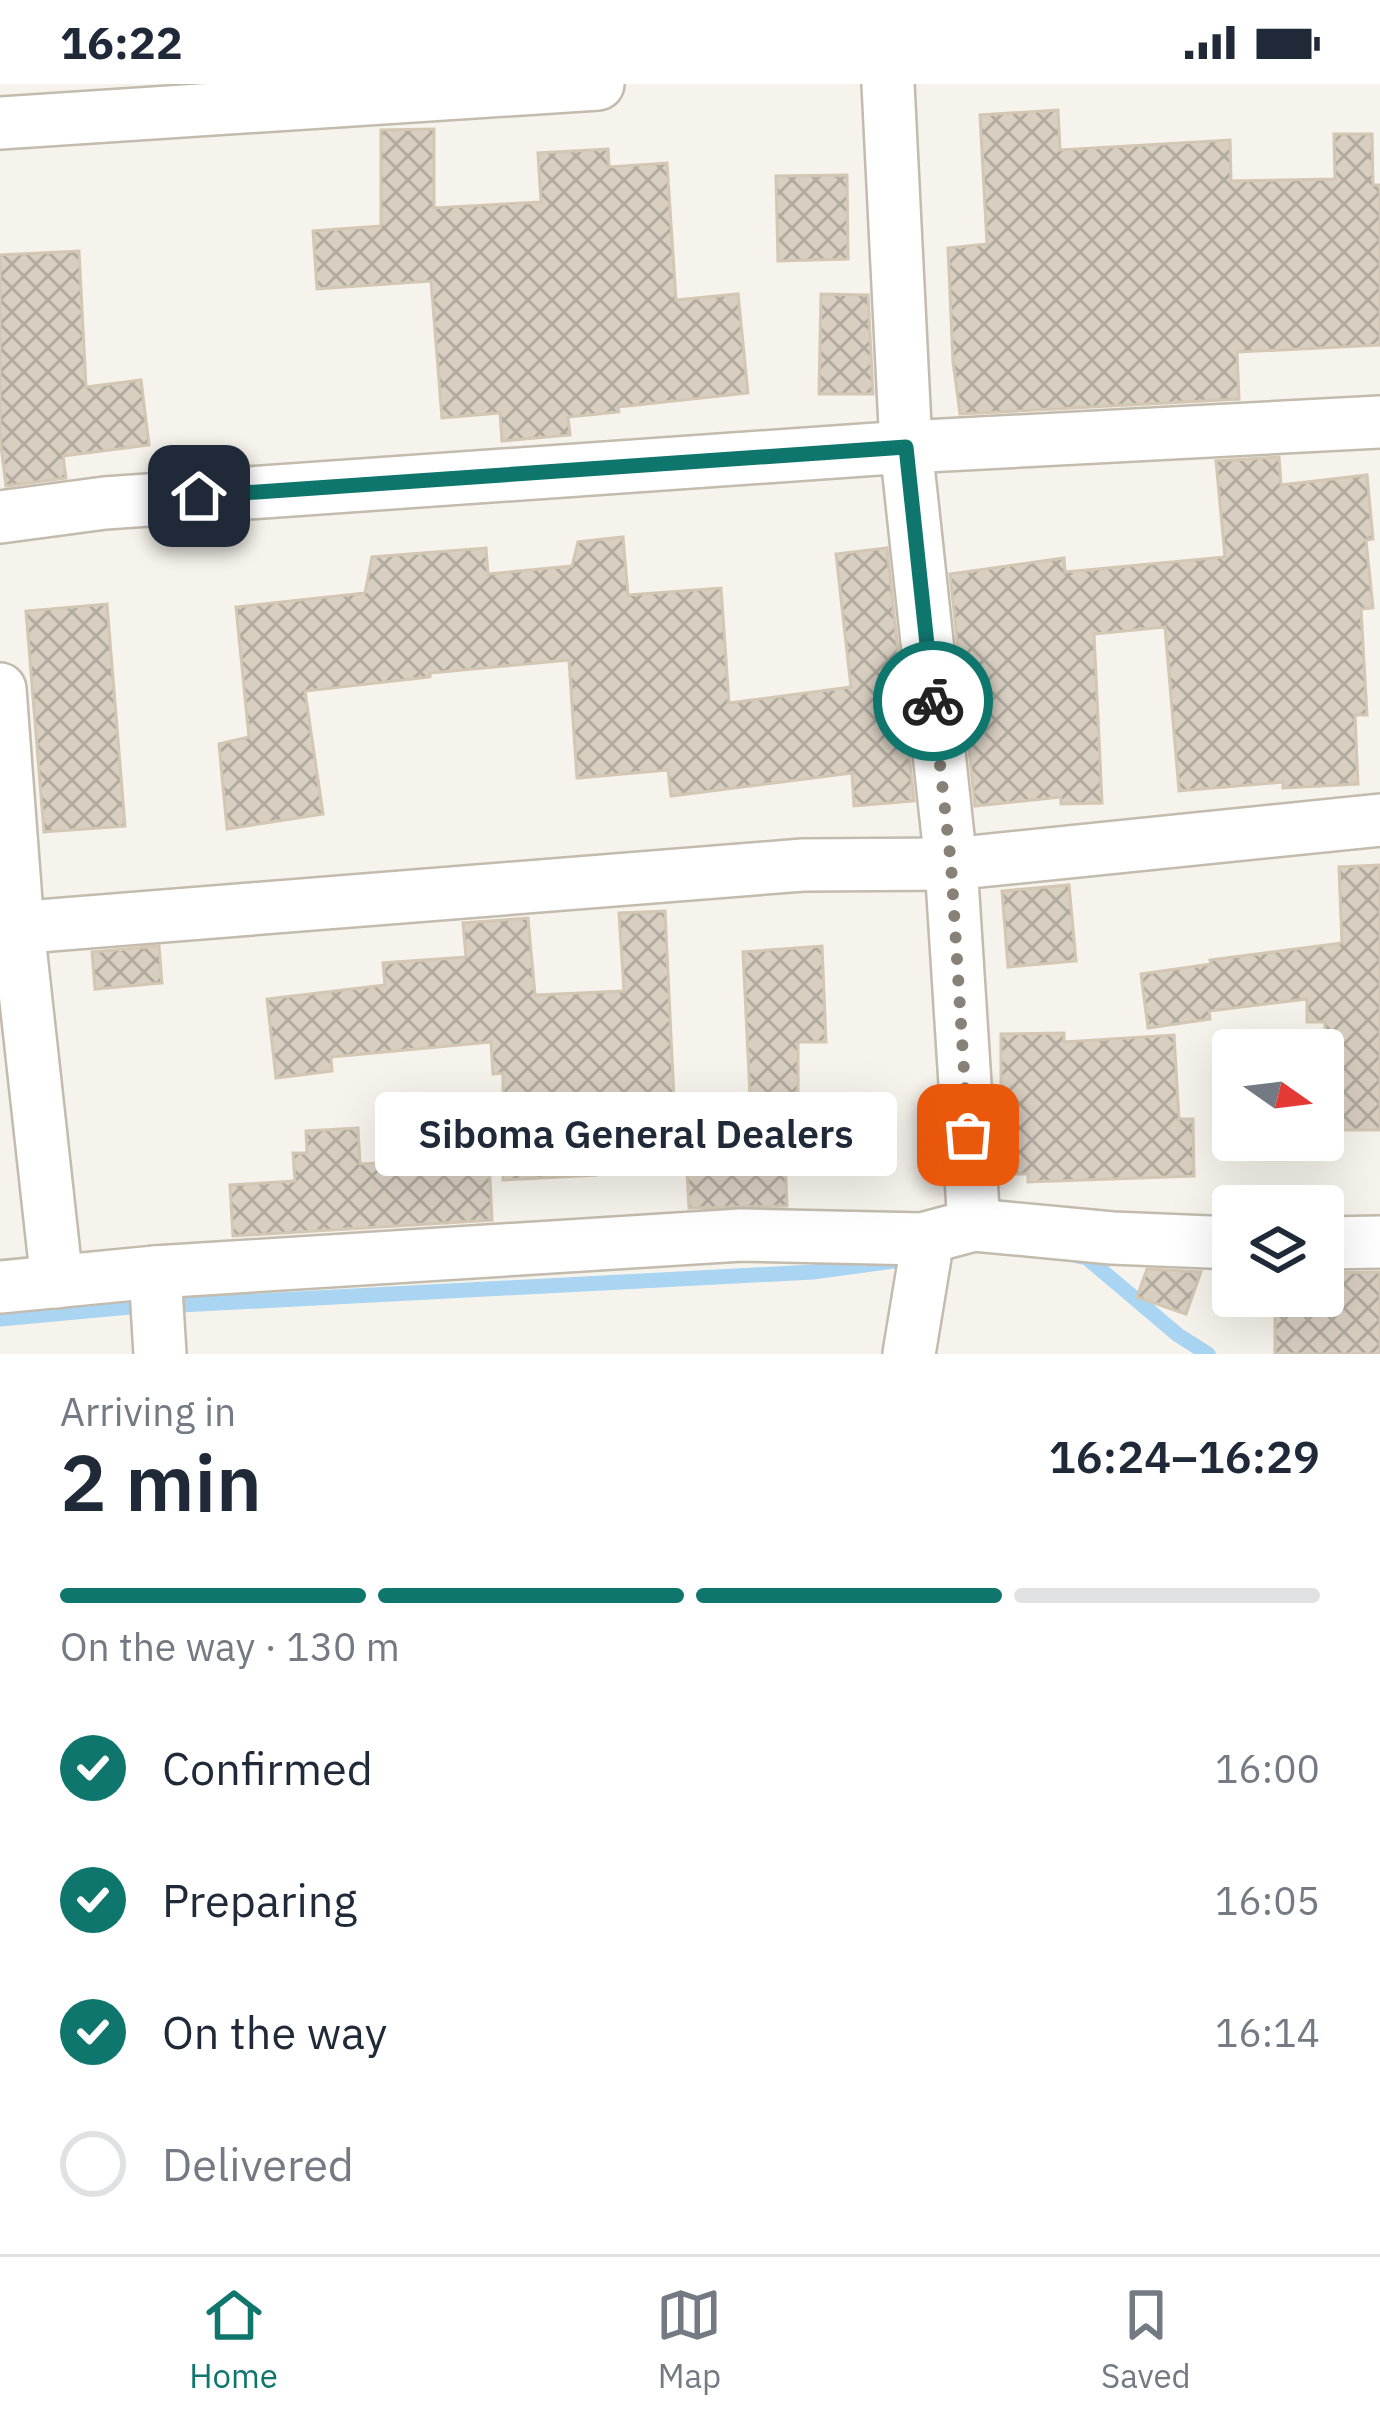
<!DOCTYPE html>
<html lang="en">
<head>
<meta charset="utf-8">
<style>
  :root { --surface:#fff; --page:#f2f2f3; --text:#1f2937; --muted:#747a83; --line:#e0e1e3; --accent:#0f766e }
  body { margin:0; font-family:"IBM Plex Sans",sans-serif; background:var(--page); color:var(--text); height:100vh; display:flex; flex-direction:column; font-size:45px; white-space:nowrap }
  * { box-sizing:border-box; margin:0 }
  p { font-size:39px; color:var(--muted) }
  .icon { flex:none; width:66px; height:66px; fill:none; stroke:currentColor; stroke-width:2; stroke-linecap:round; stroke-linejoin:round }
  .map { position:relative; height:1270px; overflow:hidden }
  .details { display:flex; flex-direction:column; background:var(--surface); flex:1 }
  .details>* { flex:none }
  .needle { width:78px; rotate:104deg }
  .buttons { position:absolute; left:1212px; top:945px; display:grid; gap:24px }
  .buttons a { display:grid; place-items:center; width:132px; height:132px; border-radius:12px; background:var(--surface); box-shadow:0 12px 48px #0002; font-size:60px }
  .pin { position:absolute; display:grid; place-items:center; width:102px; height:102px; color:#fff; margin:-51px; border-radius:24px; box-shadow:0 6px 18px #0006 }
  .courier { position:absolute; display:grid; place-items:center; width:120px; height:120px; margin:-60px; border:9px solid #0f766e; border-radius:50%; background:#fff; color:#222; box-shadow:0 3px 15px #0007 }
  .bubble { position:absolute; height:84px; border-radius:12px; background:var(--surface); box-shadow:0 12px 48px #0002; font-size:39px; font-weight:600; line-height:84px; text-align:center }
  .overview em { font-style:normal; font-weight:600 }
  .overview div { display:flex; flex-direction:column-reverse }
  .overview { display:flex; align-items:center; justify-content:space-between; height:204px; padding:0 60px }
  h1 { font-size:78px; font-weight:600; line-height:90px }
  .bar { display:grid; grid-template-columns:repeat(4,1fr); gap:18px 12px; align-content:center; height:144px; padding:0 60px }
  .bar i { height:15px; border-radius:9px; background:var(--line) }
  .bar .active { background:var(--accent) }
  .bar p { grid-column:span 4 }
  ol { padding:0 60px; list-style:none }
  li { display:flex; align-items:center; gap:36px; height:132px }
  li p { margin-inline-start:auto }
  li .icon { padding:12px; border-radius:50%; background:var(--accent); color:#fff; stroke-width:4 }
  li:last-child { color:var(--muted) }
  li i { width:66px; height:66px; border:6px solid var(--line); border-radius:50% }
  .status { display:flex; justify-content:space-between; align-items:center; height:84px; padding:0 60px; background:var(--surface); direction:ltr }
  .status svg { height:33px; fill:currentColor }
  .tab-bar { display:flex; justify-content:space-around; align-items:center; height:168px; border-top:3px solid var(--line); background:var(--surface); font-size:33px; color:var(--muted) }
  .tab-bar a { display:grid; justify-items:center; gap:6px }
  .tab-bar .active { color:var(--accent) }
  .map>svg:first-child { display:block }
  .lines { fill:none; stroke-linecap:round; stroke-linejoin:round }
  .stream { stroke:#a9d4f2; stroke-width:15 }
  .building { fill:url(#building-cross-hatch); stroke:#d3c7b4; stroke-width:3 }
  .minor-casing { stroke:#c2bbae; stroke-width:56 }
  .minor { stroke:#fff; stroke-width:51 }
  .done { stroke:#878178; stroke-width:12; stroke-dasharray:0 21.6 }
  .route { stroke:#0f766e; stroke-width:15 }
</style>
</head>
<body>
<div class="status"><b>16:22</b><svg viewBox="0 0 49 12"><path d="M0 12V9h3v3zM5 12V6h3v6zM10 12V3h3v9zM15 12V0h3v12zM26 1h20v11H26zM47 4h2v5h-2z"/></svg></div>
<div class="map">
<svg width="1380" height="1270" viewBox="0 0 1380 1270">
  <defs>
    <pattern id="building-cross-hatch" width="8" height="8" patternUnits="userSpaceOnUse" patternTransform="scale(3)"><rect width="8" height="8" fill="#d8cfc1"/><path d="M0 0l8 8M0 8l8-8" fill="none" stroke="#b1aa9e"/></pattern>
  </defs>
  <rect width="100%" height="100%" fill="#f6f3ec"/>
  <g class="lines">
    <g class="stream">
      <path d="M1077 1172 1087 1174 1178 1251 1208 1270"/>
      <path d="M180 1221 813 1188 894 1177"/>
      <path d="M0 1235 130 1223"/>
    </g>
  </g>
  <g class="building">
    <path d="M1058 26 1060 66 1230 56 1231 97 1335 95 1334 50H1372L1373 101H1380V261L1237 268 1239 315 960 330 953 278 948 164 987 160 980 31Z"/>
    <path d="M434 45V124L541 118 538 69 608 65 609 83 667 79 676 216 738 210 748 309 618 323 619 328 568 333 570 351 502 357 500 329 442 334 431 197 317 205 313 147 381 142V46Z"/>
    <path d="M847 91 848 175 778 177 776 92Z"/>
    <path d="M79 167 86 303 141 296 149 361 63 372 66 394 6 402 0 354V171Z"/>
    <path d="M821 210 868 211 873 310H819Z"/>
    <path d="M1279 373 1281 401 1367 391 1373 455 1366 456 1373 524 1361 525 1367 631H1355L1358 700 1283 704V698L1179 707 1165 543 1094 550 1102 719 1061 720V713L975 722 950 490 1064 474 1065 488 1225 473 1216 377Z"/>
    <path d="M623 453 628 511 721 504 729 619 851 603 836 470 887 464 914 717 854 722 852 689 671 712 668 686 577 694 569 576 430 589V593L305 607 323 730 227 745 219 660 249 653 236 523 365 509 372 473 486 464 488 490 572 482 578 458Z"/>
    <path d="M107 520 125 742 44 748 26 527Z"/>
    <path d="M1380 781V1046H1325V938H1307V915L1209 927 1210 935 1148 944 1141 890 1211 880 1210 876 1342 859 1339 783Z"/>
    <path d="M1069 801 1076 877 1008 883 1002 807Z"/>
    <path d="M665 827 674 1015 750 1012 743 868 822 862 826 958H798V1044H784L787 1122 689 1124 686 1070 595 1075 596 1091 503 1096V989L493 990 491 958 331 973 332 987 276 994 267 915 385 901 383 879 466 873 463 839 528 834 535 911 624 907 619 829Z"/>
    <path d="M159 862 162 899 95 905 92 868Z"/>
    <path d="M1064 949V958L1174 951 1179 1035H1193L1194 1092 1028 1098V1090H1001V950Z"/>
    <path d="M358 1044 360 1080 489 1074 492 1136 233 1152 230 1101 295 1097 293 1069H307L306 1047Z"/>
    <path d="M1147 1185 1201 1188 1186 1230 1137 1213Z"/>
    <path d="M1380 1188V1270H1275V1212H1323V1189Z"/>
  </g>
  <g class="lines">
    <g class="minor-casing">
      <g id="minor">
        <path d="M888 0 906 363 951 780 974 1141"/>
        <path d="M0 39 598 0"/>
        <path d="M0 433 105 419 906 363 1380 338"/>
        <path d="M0 605 18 844 57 1198"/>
        <path d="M0 845 803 781 951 780 1380 736"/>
        <path d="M1323 1159 1380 1158"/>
        <path d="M155 1188 160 1270"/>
        <path d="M0 1203 155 1188 741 1151 922 1155 974 1141 1112 1154 1233 1159"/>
        <path d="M909 1270 925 1173 922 1155"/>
      </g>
    </g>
    <use href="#minor" class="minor"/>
  </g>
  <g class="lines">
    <path class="done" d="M933 617 951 780 968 1051"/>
    <path class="route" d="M199 412 906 363 933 617"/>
  </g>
</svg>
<div class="buttons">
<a><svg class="needle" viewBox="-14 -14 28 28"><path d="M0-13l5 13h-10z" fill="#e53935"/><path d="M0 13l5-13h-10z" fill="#747a83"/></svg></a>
<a><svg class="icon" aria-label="layers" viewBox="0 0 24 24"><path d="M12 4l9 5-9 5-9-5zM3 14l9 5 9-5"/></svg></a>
</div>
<div class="pin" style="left:968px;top:1051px;background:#ea580c"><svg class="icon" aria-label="bag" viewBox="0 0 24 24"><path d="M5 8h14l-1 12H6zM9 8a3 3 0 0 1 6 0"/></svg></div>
<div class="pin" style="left:199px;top:412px;background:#1f2937"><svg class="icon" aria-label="home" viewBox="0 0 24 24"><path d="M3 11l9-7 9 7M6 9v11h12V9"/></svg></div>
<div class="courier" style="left:933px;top:617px"><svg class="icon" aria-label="bike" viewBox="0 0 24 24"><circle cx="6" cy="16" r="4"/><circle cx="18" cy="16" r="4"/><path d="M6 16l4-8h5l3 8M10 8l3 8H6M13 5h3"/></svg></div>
<div class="bubble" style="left:375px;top:1008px;width:522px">Siboma General Dealers</div>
</div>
<section class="details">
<div class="overview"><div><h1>2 min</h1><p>Arriving in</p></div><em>16:24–16:29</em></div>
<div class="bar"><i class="active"></i><i class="active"></i><i class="active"></i><i></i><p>On the way · 130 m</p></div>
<ol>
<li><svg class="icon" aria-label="check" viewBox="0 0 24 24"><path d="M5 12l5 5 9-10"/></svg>Confirmed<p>16:00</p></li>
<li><svg class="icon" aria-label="check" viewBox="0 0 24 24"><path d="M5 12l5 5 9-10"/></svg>Preparing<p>16:05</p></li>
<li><svg class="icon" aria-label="check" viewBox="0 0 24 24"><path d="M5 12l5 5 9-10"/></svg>On the way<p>16:14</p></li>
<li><i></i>Delivered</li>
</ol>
</section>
<nav class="tab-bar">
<a class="active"><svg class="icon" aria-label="home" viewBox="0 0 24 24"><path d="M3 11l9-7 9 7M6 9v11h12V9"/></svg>Home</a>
<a><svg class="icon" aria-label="map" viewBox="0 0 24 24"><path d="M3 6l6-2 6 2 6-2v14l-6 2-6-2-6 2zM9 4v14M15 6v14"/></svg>Map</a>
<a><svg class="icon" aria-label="saved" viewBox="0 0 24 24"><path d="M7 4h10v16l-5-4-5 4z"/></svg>Saved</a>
</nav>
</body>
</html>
